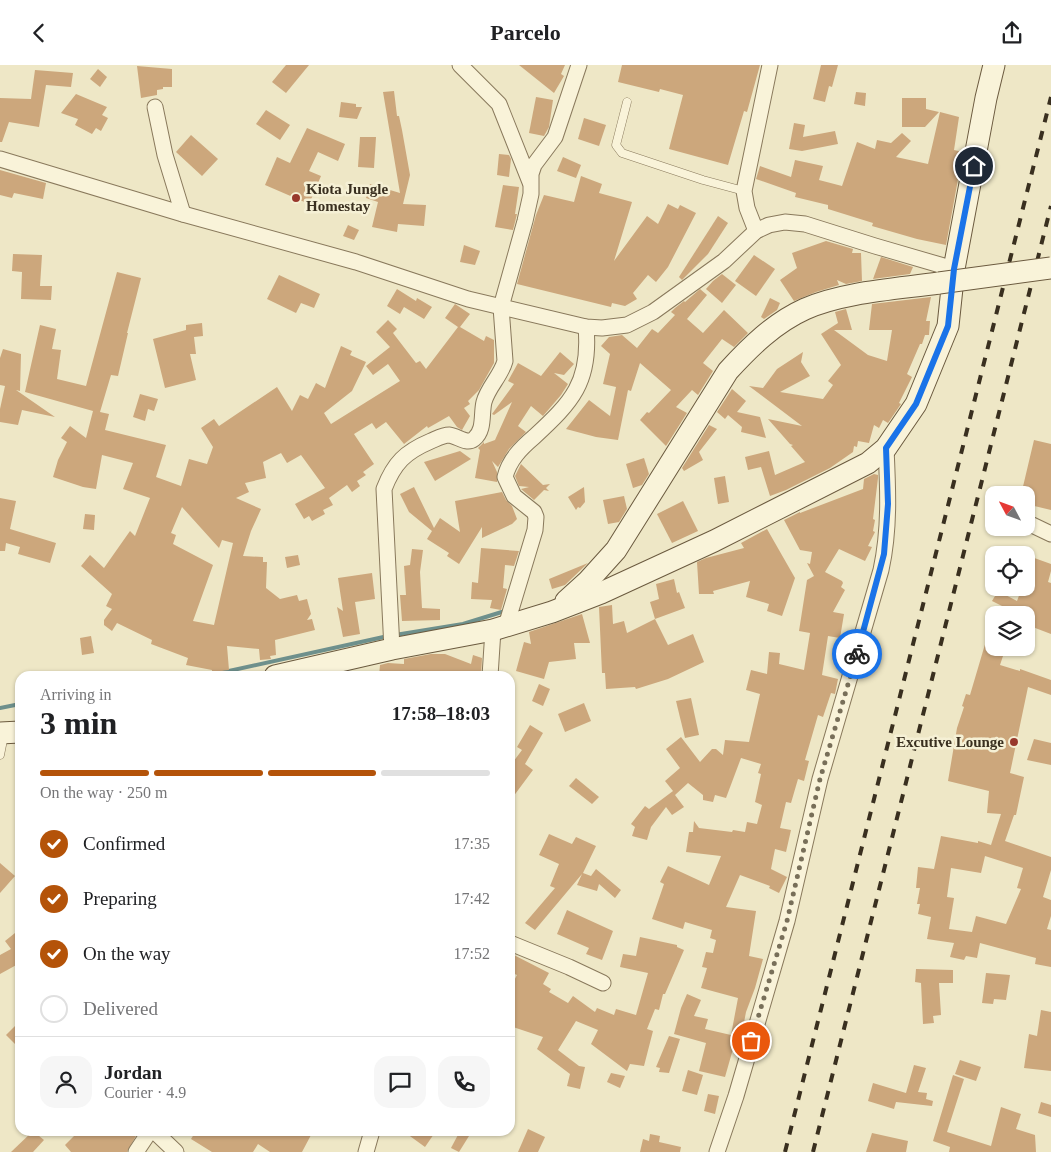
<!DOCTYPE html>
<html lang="en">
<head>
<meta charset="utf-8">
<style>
  :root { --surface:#fff; --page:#f6f6f6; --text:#202124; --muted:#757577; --line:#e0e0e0; --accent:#b45309 }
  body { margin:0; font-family:"Times New Roman",serif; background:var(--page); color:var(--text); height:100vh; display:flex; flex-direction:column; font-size:19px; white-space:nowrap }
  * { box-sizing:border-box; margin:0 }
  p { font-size:16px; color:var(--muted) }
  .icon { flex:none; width:28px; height:28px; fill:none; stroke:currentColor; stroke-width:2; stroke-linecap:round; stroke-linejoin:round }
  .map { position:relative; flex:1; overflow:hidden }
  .drawer { position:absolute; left:15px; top:606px; width:500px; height:465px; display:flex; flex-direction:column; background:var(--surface); border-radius:15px; box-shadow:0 1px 4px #0004 }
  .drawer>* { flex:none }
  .needle { width:32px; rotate:311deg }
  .controls { position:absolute; left:985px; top:421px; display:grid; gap:10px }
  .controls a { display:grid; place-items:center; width:50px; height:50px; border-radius:10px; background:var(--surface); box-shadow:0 1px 4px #0004; font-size:25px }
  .pin { position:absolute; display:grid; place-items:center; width:42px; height:42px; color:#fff; margin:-21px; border:2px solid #fff; border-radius:50%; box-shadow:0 1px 5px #0007 }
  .courier { position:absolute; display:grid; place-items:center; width:50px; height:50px; margin:-25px; border:4px solid #1a73e8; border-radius:50%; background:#fff; color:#222; box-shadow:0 1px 6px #0007 }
  .overview em { font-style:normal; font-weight:800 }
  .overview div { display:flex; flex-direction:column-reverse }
  .overview { display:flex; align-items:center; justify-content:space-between; height:85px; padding:0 25px }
  h1 { font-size:32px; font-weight:800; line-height:38px }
  .bar { display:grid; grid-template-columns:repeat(4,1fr); gap:8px 5px; align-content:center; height:60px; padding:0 25px }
  .bar i { height:6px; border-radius:4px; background:var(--line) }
  .bar .selected { background:var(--accent) }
  .bar p { grid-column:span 4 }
  .line { display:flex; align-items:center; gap:12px; padding:0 25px; border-top:1px solid var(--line) }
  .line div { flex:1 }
  .round { display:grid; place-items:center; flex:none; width:52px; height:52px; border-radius:15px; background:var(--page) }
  ol { padding:0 25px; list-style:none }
  li { display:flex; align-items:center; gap:15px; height:55px }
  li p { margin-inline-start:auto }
  li .icon { padding:5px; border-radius:50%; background:var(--accent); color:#fff; stroke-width:4 }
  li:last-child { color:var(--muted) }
  li i { width:28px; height:28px; border:2px solid var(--line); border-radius:50% }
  header { display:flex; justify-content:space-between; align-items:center; height:65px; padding:0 25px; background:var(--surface); font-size:22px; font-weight:800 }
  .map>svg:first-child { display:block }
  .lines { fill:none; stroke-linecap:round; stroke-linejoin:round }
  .stream { stroke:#6e908c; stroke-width:4 }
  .building { fill:#cca77c; fill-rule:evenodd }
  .lane-casing { stroke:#89795c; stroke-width:9 }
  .street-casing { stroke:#89795c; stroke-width:17 }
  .secondary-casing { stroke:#6b5a3f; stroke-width:23 }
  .lane { stroke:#f9f3d9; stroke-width:8 }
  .street { stroke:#f9f3d9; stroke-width:15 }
  .secondary { stroke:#f9f3d9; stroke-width:21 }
  .rail { stroke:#392f1f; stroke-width:4; stroke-dasharray:9 9; stroke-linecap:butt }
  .secondary-bridge-casing { stroke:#6b5a3f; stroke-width:23; stroke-linecap:butt }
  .secondary-bridge { stroke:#f9f3d9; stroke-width:21 }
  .done { stroke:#786f59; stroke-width:5; stroke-dasharray:0 9 }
  .route { stroke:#1a73e8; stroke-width:6 }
  .poi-dot { fill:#98382c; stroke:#f5f0d5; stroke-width:2 }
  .labels { text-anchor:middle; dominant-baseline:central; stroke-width:5; stroke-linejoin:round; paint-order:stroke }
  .poi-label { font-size:15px; font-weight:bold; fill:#392f1f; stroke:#f5f0d5; text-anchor:start }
</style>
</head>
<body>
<header><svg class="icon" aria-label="back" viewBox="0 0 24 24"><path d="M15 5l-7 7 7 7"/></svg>Parcelo<svg class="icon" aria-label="share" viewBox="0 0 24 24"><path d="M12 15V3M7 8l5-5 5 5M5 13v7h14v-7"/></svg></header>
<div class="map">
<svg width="1051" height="1087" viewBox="0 0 1051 1087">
  <rect width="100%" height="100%" fill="#eee7c6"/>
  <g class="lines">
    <g class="stream">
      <path d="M395 570 463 559 505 546"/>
      <path d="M206 611 388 571"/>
      <path d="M0 643 20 639"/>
    </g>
  </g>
  <g class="building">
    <path d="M286 0H309L286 28 272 17Z"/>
    <path d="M519 0H565L561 9 564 11 554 28Z"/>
    <path d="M622 0H760L747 47 744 46 728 100 669 84 683 30 660 24 659 27 618 17Z"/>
    <path d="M821 0H838L832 22 829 21 825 37 813 34Z"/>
    <path d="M137 1 172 4V22H163V24L157 25V30L141 33Z"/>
    <path d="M98 4 107 12 100 22 90 14Z"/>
    <path d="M35 5 73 8 71 22 46 20 39 62 9 57 2 77H0V33L31 34Z"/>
    <path d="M394 26 397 51H399L402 65 410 110 403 139 426 140 424 161 398 159 397 167 372 162 378 137 366 133 370 119 400 128 383 27Z"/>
    <path d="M856 27 866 28 865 41 854 39Z"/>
    <path d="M76 29 107 42 102 50 108 53 101 66 96 63 92 69 75 60 78 54 61 48Z"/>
    <path d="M536 32 553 35 549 62 544 71 529 68Z"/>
    <path d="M902 33H926V44L939 47 925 62H902Z"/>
    <path d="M341 37 356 39V42H362L357 54 339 52Z"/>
    <path d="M266 45 290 60 280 75 256 59Z"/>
    <path d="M940 47 959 52 954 85 963 87 946 180 917 174 872 161 873 158 828 144V140L795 132 796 128 756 114 760 101 791 112 795 95 823 101 819 115 842 121 857 77 875 84 877 75 891 78 902 68 911 76 896 92 928 99Z"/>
    <path d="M584 53 606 60 599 81 578 74Z"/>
    <path d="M794 58 805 60 803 72 835 66 838 79 802 86 789 84Z"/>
    <path d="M307 63 345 79 338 96 318 87 309 106 321 111 309 139 265 120 277 92 290 98Z"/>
    <path d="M191 70 218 94 202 111 176 87Z"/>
    <path d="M360 72H376L374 103 358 102Z"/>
    <path d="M499 89 509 90 511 94 509 112 497 110Z"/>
    <path d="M563 92 581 100 576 113 557 106Z"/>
    <path d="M0 105 46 118 43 134 14 128 12 133 0 130Z"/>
    <path d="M581 111 602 119 599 128 632 137 614 196 647 151 658 159 668 139 678 144 680 140 696 148 668 202 656 217 648 210 633 228 637 234 625 241 612 238 611 242 517 219 536 150 544 130 574 137Z"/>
    <path d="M503 120 519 122 515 149H517L513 165 495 162Z"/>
    <path d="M718 151 728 158 708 189 682 215 679 212Z"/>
    <path d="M348 160 359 165 354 175 343 171Z"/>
    <path d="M826 176 853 184 852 188H861L862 216 846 219 837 215 839 220 816 227 794 236 780 215 797 203 792 188Z"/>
    <path d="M464 180 480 186 475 200 460 197Z"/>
    <path d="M13 189 42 190 40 221H52L51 235 21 234 22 207 12 206Z"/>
    <path d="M754 190 775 204 756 231 735 216Z"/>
    <path d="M881 192 913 202 910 209 873 214Z"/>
    <path d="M117 207 141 213 127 268H128L118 311 111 310 100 347 109 349 105 365 166 380 156 412 181 421 189 394 207 399 213 382 201 363 214 354 219 361 277 322 292 346 300 330 308 334 316 318 325 323 341 281 352 286 350 290 366 297 352 326 324 348 331 359 400 316 388 299 373 310 366 301 390 282 376 267 388 255 397 264 393 268 416 298 420 296 426 304 458 262 445 253 455 239 470 249 460 262 484 276 486 271 494 275V298L479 325 468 336 470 339 464 343 470 351 462 365 457 362 449 351 428 363 427 361 404 379 386 357 376 364 372 358 354 369 374 399 363 407 366 410 357 416 360 421 352 427 347 420 329 433 333 440 323 445 325 449 312 456 309 451 304 454 295 439 325 423 301 390 287 398 281 388 263 397 266 413 245 418 249 427 236 433 261 444 251 466 243 491 263 492V497H267L266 523 280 534 297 530 299 536 307 534 311 549 307 555 312 554 315 565 275 575 276 590 270 591 271 594 260 595 259 584 227 581 229 605 212 607V605L186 600 188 593 151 579 152 575 117 558 112 566 104 560V555L112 544 106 541 112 529 81 501 90 490 104 503 130 466 135 471 150 433 123 424 133 398 102 390 96 424 83 422 53 412 58 395 67 377 61 373 70 361 86 373 93 346 25 327 40 260 56 264 52 284 61 285 57 314 86 321ZM182 442 219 483 222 475 233 478 214 560 193 556 213 500 173 479 176 470 171 468Z"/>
    <path d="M722 209 736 220 722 238 706 224 713 216Z"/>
    <path d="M279 210 320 229 314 243 301 238 296 248 267 234Z"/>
    <path d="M397 224 416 236 417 233 432 242 424 254 404 242 400 249 387 241Z"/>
    <path d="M700 224 707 230 687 254 703 268 724 245 748 268 734 282 722 274 703 298 713 306 698 330 692 325 676 342 687 348 668 378 666 381 640 355 647 347 649 348 671 325 640 298 631 326 628 325 618 375 596 372 566 364 589 335 610 351 616 322 603 319 610 289 601 281 609 272 622 270 637 283 652 264 658 268 675 250 671 247 675 243 684 236 685 237Z"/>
    <path d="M931 232 926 256H930L929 270H925L922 279H920L907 309 912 312 899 338 901 339 888 358 883 355 879 363 874 360 869 378 858 376 857 382 854 381 853 387 830 403 786 425 770 431 761 402 748 405 745 392 769 386 775 410 805 397 791 381 793 380 790 379 768 354 802 361 749 321 763 323 777 304 803 287 801 297 810 311 780 327 823 334 833 320 828 316 841 300 821 269 838 258 835 247 846 244 852 265H834L868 290 887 296 892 265H869L872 239Z"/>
    <path d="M770 233 780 238 777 245 764 254 761 252Z"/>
    <path d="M202 258 203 271 194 272 196 289H190L196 315 165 323 153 274 186 265V260Z"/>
    <path d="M3 284 21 289 20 326 16 325 55 352 22 345 18 360 0 357V344L5 321 0 320V293Z"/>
    <path d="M560 287 574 299 564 310 554 308 568 319 561 330 543 351 531 341 518 361 526 367 509 384 498 402 492 396 497 407V417L475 413 480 385 478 383 484 377V379L495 375 512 337 494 350 492 349 514 319 508 316 518 298 541 311Z"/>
    <path d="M732 324 746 336 737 347 760 352 766 373 741 367 742 362 728 350 725 354 717 347Z"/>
    <path d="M140 329 158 334 154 346 148 344 145 356 133 352Z"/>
    <path d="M709 360 717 364 699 387 703 395 684 406 682 403Z"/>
    <path d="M1034 375 1051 379V445L1026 439V430H1021Z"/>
    <path d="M460 386 471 394 435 416 424 397Z"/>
    <path d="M644 393 649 409 642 420 633 423 626 399Z"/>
    <path d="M521 399 543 420 550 419 546 423 549 426 544 425 534 435 521 424 529 422 519 421 515 411Z"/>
    <path d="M874 409 878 410V413L873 454 875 455 873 466 875 467 868 481 872 482 865 496 839 484 825 507 842 516 843 518 841 522 845 525 833 547 844 549 840 573 828 571 822 610 838 614 835 629 831 628 823 652 818 650 805 695 809 696 804 716 798 714 791 738 786 737 780 763 791 765 786 787 775 784 771 804 787 812 779 828 769 823 770 821 740 810 726 842 756 846 749 891 763 894 755 923 746 947 741 973H743L739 986 733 984 725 1012 699 1006 706 978 674 969 681 943 687 929 701 935 694 951 708 954 705 964 731 970 738 933 701 923 707 903 702 902 706 887 713 888 716 875 710 873 712 865 685 857 683 864 652 854 664 819 660 817 668 801 709 820 721 791 686 787 689 767H693L694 756 699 763 732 767 733 765 745 767 747 757 757 759 762 740 755 737 761 709 758 708 761 699 741 693 726 733 715 730 713 737 703 735V730L688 718 675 730 684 742 672 750 666 742 651 762 647 775 632 771 635 762 631 759 645 741 649 744 673 726 665 716 680 703 666 684 681 672 700 697 712 684H716L723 690 725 675 749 677 760 629 746 625 751 605 767 609 769 587 780 588 779 599 804 605 810 568 799 566 807 515 814 511 807 498 810 499 812 487 800 485 784 455 800 447V448L863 424 864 414Z"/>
    <path d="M725 411 729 437 718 439 714 413Z"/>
    <path d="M414 422 434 463 440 453 460 467 455 436 502 427 506 435 512 441 517 454 512 459 482 473V462L459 499 447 491 449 488 427 474 432 466 409 447 400 429Z"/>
    <path d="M584 422 585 437 580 443 578 442 576 445 568 432Z"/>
    <path d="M624 431 627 444 619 457 608 459 603 435Z"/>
    <path d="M0 433 16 436 10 464 56 478 50 498 18 489 20 482 6 478 5 486H0Z"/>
    <path d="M683 436 698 466 672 478 657 449Z"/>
    <path d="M85 449 95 450 94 465 83 464Z"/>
    <path d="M767 464 795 513 782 551 767 546 769 539 746 532 750 516 713 526 714 529H699L697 497 706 493 744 483 741 478Z"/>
    <path d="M481 483 519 486 514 501 505 500 503 523 507 524 501 545 490 543 492 535 471 534 472 517 478 518Z"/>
    <path d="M412 484 423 485 420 507 422 543 440 544V555L402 556 400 530H406L404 501 410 500Z"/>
    <path d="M298 490 300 500 287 503 285 492Z"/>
    <path d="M1026 490 1051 499V506L1048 517 1051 518V569L1030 561 1032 554 1026 552V550H1022L1008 544 992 536 998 526 1017 536 1020 528 1026 530Z"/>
    <path d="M588 498 565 520 552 524 549 514Z"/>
    <path d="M372 508 375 534 355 537 360 569 343 572 337 542 343 546 338 513Z"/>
    <path d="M674 514 677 528 679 527 685 543 655 554 650 537 659 534 656 519Z"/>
    <path d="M612 540 613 559 624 556 627 568 655 554 668 580 693 569 704 597 668 614 636 624 635 622 606 624 605 608H602L599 542Z"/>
    <path d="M582 549 590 578H574L576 594 549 597 544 614 516 606 524 577 531 579 529 567Z"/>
    <path d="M991 559H994V582H1006L1000 600 1020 606V604L1051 615V630L1028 622 1010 708 1024 712 1016 750H1014L1005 776 1051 792V805L1043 832 1051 835V851L1047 864 1051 865V902L1035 899 1036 893 980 878 977 893 966 891 964 895 950 892 954 878 927 874 931 852 918 849 920 839H917L920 823H916L918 802 934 804 941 771 978 778V776L991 780 1001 749 987 748 989 726 948 716 957 663 964 642 962 641 966 629 970 630ZM985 791 1023 803 1017 823 1021 824 1006 859 976 851 972 867 949 864 954 833 947 832 951 803 981 808Z"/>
    <path d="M91 571 94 588 82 590 80 573Z"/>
    <path d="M431 589H445L471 599 473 590 482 593 481 611H379L380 600 388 598 404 599V594Z"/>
    <path d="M539 619 550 624 543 641 532 636Z"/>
    <path d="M691 633 699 670 685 673 676 636Z"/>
    <path d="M584 638 591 656 565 667 558 649Z"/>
    <path d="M530 660 543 668 525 699 533 705 510 736V701L522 685 517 682Z"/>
    <path d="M1034 674 1051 678V700L1027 695Z"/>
    <path d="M576 713 599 732 592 739 569 721Z"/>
    <path d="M549 769 572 779 576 772 596 781 583 808 591 811 596 804 621 825 615 833 599 819 597 826 577 820 582 809 535 865 525 858 555 823 550 821 559 799 539 790Z"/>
    <path d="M0 798 15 811 0 828Z"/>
    <path d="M567 845 613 866 602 895 586 889 589 883 557 869Z"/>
    <path d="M20 864V898L0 909V890L11 884 5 876Z"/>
    <path d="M640 872 677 880V882L684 885 665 929H663L659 945 655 944 647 964 653 966 644 1001 630 999 627 1006 591 979 598 965 576 956 558 985 579 1001 585 1002 580 1024 567 1021 570 1009 537 984 543 972 510 961V950L514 938 510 936V923L517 910 510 907V888L549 908 543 919 551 924 549 927 568 938 573 931 595 947 597 943 614 950 616 944 636 950 648 908 620 902 623 889 636 891Z"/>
    <path d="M916 904 953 905V918H939L941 950 933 951 934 958 923 959 921 918 915 917Z"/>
    <path d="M986 908 1010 910 1006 935 994 934 993 939 982 938Z"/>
    <path d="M1041 945 1051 947V1006L1024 1003 1029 969 1037 971Z"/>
    <path d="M20 956V984L6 970Z"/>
    <path d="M669 971 680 974 669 1008 659 1007 660 1003 656 1002Z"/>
    <path d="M960 995 981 1002 976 1016 955 1009Z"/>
    <path d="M914 1000 926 1003 918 1027 927 1028 926 1034 933 1036 932 1041 896 1037 894 1044 868 1036 873 1018 906 1028Z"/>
    <path d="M688 1005 703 1010 697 1030 682 1026Z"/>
    <path d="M611 1008 625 1011 620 1023 607 1017Z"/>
    <path d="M953 1010 964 1014 947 1067 991 1081 1001 1042 1021 1049 1016 1064 1035 1070 1036 1087H949L950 1082 933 1076Z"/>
    <path d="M708 1029 719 1031 715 1049 704 1046Z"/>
    <path d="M1041 1037 1051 1040V1052L1038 1048Z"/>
    <path d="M528 1064 545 1072 538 1087H518Z"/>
    <path d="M33 1066 44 1075 33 1087H11Z"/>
    <path d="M79 1066H135L137 1069 127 1087H71L65 1080Z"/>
    <path d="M196 1066H304L311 1070 302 1087H270L258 1079 253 1087H212L191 1074Z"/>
    <path d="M403 1066H436L425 1082Z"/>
    <path d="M460 1066 469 1071 459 1087 451 1083Z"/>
    <path d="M872 1068 908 1076 906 1087H866Z"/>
    <path d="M650 1069 660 1071 659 1077 681 1082 680 1087H640L643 1074 649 1076Z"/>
  </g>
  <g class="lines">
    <g class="lane-casing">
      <g id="lane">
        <path d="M627 37 616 80 622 88 703 115 744 126"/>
        <path d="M0 690 4 670"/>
      </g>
    </g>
    <g class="street-casing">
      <g id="street">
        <path d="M460 0 499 39 530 117"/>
        <path d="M155 42 165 90 183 149"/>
        <path d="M0 94 183 149 356 197 468 234 586 262 602 263 627 260 653 247 724 196 756 166 769 160 785 157 805 159 875 181 954 204"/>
        <path d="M756 166 747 143 744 126 770 0"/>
        <path d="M1028 458 1051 469"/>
        <path d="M506 561 535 465 536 452 534 447 514 431 505 412C509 395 521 383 534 372 572 337 591 317 586 262"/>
        <path d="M392 584 384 424C394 398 405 387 431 376 436 374 443 370 449 370 458 371 466 380 474 374 485 365 481 349 484 337 488 322 501 311 505 296L501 242 525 156 531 129V109L534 100 555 72 579 0"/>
        <path d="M490 611 493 565"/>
        <path d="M510 878 569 902 603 918"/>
        <path d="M154 1066 176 1087"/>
        <path d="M136 1087 150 1066"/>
        <path d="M366 1087 372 1066"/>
        <path d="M717 1087 736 1031 787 856 820 714 881 505C890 464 888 424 886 383"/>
      </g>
    </g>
    <g class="secondary-casing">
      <g id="secondary">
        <path d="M566 536 588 516 616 485 728 306C750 282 774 258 805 244 843 227 897 224 939 218"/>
        <path d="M275 611 392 584 493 565 552 547 601 528 714 476 868 398 886 383 916 339 948 261 954 204 986 33 994 0"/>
        <path d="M0 668 20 667"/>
      </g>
    </g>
    <use href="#lane" class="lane"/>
    <use href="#street" class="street"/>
    <use href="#secondary" class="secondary"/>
    <g class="rail">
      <path d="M785 1087 1051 32"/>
      <path d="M813 1087 1051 141"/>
    </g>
    <g class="secondary-bridge-casing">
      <path id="secondary-bridge" d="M939 218 1051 203"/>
    </g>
    <use href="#secondary-bridge" class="secondary-bridge"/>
  </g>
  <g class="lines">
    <path class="done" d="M751 976 787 856 820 714 857 589"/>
    <path class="route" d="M857 589 884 489 888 439 886 383 916 339 948 261 954 204 974 101"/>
  </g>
  <g class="poi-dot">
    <circle cx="296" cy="133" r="5"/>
    <circle cx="1014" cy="677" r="5"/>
  </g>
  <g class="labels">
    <g class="poi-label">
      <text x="306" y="124">Kiota Jungle<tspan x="306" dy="17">Homestay</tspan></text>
      <text x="1004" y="677" text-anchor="end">Excutive Lounge</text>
    </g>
  </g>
</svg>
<div class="controls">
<a><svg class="needle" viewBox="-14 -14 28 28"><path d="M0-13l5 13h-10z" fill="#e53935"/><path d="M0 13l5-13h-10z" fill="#757577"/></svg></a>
<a><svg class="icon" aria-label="locate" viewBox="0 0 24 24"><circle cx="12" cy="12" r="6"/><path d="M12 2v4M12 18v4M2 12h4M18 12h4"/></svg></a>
<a><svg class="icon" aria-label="layers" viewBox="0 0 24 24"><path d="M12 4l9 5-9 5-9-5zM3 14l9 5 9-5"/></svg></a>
</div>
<div class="pin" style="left:751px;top:976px;background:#ea580c"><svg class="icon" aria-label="bag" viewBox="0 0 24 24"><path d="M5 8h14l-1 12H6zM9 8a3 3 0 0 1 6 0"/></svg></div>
<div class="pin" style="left:974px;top:101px;background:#1f2937"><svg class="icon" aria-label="home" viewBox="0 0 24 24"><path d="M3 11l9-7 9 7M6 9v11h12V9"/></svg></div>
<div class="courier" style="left:857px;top:589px"><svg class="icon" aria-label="bike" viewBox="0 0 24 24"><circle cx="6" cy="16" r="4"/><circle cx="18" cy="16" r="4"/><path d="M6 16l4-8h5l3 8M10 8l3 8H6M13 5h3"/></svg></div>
<section class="drawer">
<div class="overview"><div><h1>3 min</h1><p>Arriving in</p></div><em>17:58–18:03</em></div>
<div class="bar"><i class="selected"></i><i class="selected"></i><i class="selected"></i><i></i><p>On the way · 250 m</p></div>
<ol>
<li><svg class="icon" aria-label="check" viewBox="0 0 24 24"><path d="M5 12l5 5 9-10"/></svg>Confirmed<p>17:35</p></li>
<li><svg class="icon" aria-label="check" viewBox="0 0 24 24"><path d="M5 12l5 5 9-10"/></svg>Preparing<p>17:42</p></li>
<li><svg class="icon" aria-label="check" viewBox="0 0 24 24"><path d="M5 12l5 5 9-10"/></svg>On the way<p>17:52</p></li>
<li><i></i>Delivered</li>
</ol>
<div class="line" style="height:90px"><a class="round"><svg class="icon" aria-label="person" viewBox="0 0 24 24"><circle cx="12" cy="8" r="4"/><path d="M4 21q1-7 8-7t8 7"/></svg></a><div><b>Jordan</b><p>Courier · 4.9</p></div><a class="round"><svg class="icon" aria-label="chat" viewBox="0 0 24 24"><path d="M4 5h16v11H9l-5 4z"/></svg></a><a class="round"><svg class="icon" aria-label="phone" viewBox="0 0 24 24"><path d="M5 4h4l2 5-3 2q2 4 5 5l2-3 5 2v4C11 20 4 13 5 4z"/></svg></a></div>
</section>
</div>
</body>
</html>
